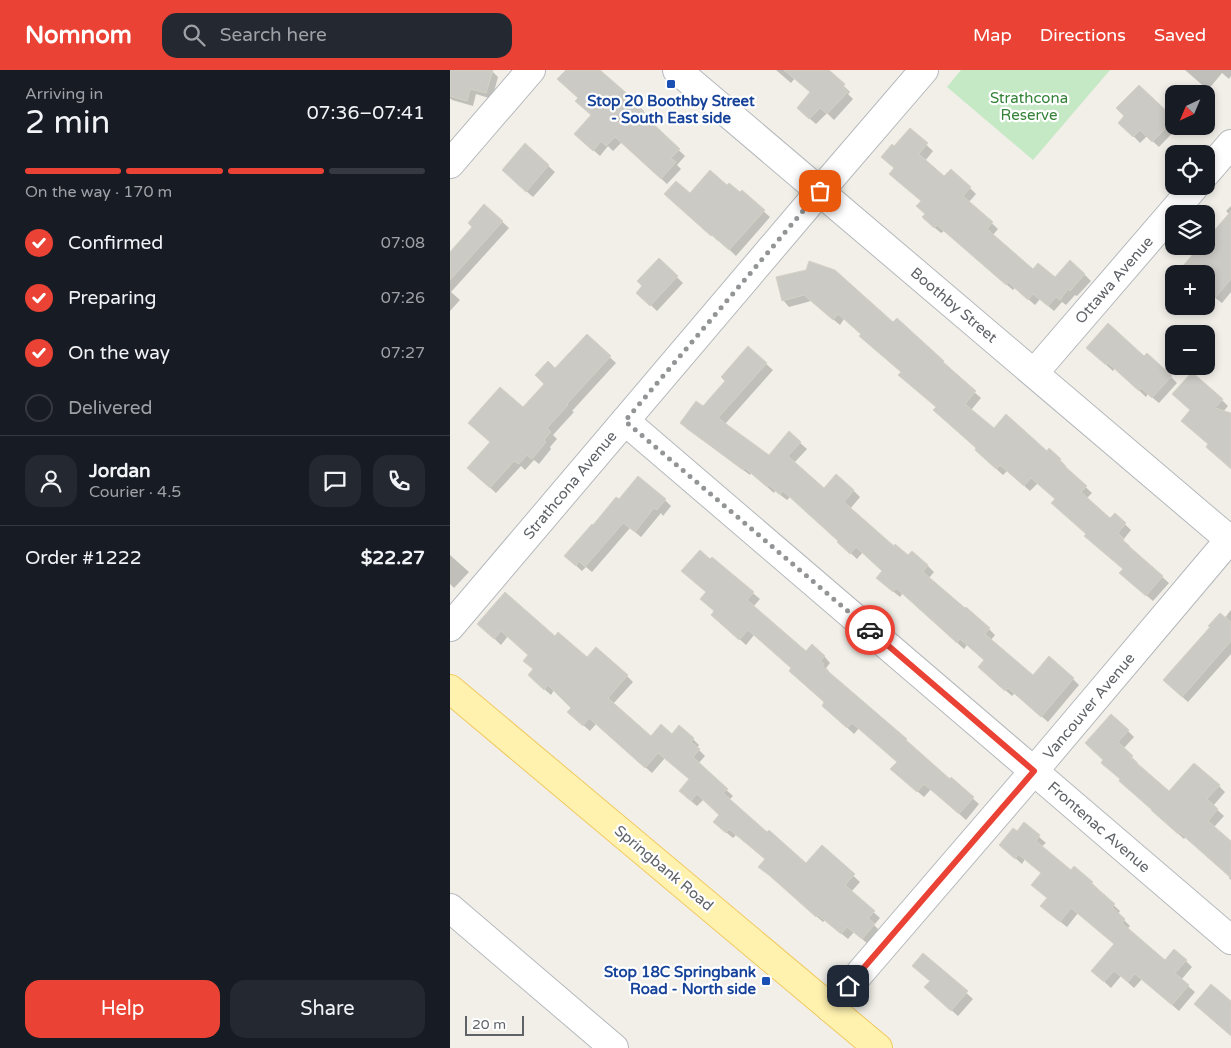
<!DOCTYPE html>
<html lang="en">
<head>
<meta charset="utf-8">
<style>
  :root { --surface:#171b24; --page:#242831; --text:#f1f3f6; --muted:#9ea1a6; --line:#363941; --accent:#ea4335 }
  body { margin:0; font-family:"Varela Round",sans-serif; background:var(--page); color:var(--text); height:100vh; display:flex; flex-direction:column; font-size:19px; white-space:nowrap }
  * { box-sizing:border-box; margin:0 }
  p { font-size:16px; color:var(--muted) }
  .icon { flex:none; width:28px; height:28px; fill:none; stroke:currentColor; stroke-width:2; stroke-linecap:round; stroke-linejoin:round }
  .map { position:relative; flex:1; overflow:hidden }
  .drawer { display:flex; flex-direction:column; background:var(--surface); width:450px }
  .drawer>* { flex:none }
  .needle { width:32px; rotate:224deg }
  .fabs { position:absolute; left:715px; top:15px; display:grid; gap:10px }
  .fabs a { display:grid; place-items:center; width:50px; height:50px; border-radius:10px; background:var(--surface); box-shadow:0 2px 8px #0003; font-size:25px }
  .scale { position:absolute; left:15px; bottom:12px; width:59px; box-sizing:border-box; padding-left:5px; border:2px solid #5f6368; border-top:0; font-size:14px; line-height:18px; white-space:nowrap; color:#5f6368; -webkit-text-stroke:4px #fff; paint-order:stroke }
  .pin { position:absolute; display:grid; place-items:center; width:42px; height:42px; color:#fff; margin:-21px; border-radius:10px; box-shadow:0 2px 8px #0006 }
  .courier { position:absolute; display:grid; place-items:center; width:50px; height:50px; margin:-25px; border:4px solid #ea4335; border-radius:50%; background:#fff; color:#222; box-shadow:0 1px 6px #0007 }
  .head em { font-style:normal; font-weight:600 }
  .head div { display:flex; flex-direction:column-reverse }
  .head { display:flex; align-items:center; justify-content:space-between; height:85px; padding:0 25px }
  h1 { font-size:32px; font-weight:600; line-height:38px }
  .bar { display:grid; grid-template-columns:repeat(4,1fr); gap:8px 5px; align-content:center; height:60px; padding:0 25px }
  .bar i { height:6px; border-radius:4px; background:var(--line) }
  .bar .selected { background:var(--accent) }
  .bar p { grid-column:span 4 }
  .line { display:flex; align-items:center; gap:12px; padding:0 25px; border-top:1px solid var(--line) }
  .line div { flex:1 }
  .round { display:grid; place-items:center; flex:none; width:52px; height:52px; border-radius:15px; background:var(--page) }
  ol { padding:0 25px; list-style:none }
  li { display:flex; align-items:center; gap:15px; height:55px }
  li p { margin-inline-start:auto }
  li .icon { padding:5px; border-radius:50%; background:var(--accent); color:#fff; stroke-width:4 }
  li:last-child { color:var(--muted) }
  li i { width:28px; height:28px; border:2px solid var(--line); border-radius:50% }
  .action { display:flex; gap:10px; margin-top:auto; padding:10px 25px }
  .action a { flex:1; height:58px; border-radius:15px; background:var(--accent); color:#fff; font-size:20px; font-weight:600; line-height:58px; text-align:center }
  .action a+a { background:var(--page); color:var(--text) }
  header { display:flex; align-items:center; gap:30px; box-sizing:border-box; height:70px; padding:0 25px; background:var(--accent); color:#fff }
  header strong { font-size:24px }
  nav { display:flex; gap:28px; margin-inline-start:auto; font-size:18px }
  .search { width:350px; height:45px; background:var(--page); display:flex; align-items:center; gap:12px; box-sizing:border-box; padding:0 18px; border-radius:15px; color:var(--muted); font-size:19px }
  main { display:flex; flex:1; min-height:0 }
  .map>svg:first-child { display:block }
  .green { fill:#c5e8c5 }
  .shadow { fill:#0003 }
  .building { fill:#cccac5; stroke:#d6d1c6 }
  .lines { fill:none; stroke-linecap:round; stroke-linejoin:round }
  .minor-casing { stroke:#b5b8bc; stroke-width:30 }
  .major-casing { stroke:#f2c960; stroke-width:30 }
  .minor { stroke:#fff; stroke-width:28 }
  .major { stroke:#fff2af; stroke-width:28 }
  .done { stroke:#929495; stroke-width:5; stroke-dasharray:0 9 }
  .route { stroke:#ea4335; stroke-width:6 }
  .transit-dot { fill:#1a4fb4; stroke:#fff; stroke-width:2 }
  .labels { text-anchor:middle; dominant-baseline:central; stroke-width:4.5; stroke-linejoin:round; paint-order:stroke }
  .park-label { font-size:15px; fill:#348238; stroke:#fff }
  .transit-label { font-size:15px; font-weight:bold; fill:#164399; stroke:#fff }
  .street-label { font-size:15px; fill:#5f6368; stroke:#fff }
</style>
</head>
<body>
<header>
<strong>Nomnom</strong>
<div class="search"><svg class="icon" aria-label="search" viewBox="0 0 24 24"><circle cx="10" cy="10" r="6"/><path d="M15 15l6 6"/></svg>Search here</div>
<nav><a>Map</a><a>Directions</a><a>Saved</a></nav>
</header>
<main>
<section class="drawer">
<div class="head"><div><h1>2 min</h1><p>Arriving in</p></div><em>07:36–07:41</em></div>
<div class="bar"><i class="selected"></i><i class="selected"></i><i class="selected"></i><i></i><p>On the way · 170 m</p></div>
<ol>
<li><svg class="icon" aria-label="check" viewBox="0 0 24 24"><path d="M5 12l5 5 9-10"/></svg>Confirmed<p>07:08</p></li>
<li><svg class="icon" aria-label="check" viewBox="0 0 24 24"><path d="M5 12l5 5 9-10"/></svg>Preparing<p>07:26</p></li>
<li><svg class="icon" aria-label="check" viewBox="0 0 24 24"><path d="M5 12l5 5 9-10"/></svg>On the way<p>07:27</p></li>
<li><i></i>Delivered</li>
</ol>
<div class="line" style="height:90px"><a class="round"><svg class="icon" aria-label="person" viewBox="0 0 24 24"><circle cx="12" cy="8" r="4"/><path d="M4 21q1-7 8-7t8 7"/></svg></a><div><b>Jordan</b><p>Courier · 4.5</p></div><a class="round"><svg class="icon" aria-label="chat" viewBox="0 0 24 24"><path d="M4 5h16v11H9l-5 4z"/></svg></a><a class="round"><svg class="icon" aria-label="phone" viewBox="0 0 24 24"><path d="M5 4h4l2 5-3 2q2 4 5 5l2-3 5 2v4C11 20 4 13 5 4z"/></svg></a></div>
<div class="line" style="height:65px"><div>Order #1222</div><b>$22.27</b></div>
<div class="action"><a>Help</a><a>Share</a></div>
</section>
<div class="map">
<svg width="781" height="978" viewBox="0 0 781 978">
  <rect width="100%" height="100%" fill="#f1efe8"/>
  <path class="green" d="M511 0H660L583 90 497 17Z"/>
  <g class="shadow">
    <path d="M0 0 42 1 48 7 42 29 26 24 23 36 2 30 0 28Z"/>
    <path d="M117 0H148L188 35 194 41 192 43 204 54 203 56 235 86 227 95 231 99 217 114 172 72 163 81 158 76 150 86 132 70 142 45 130 28Z"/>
    <path d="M326 0H377L400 22 398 24 403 29 384 50 377 43 366 54 354 44 362 23 345 8 341 13Z"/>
    <path d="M735 0H781V6L779 9 772 3 758 20Z"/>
    <path d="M724 50V56H729L709 77 697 66 690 73 670 52Z"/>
    <path d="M460 60 483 81 475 91 494 108 520 118 526 124 519 132 548 159 542 166 583 201 605 209 634 204 641 211 627 226 625 225 616 235 612 232 604 241 590 229 585 235 565 218 563 220 494 161 491 163 479 153 472 131 446 98 444 78Z"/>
    <path d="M75 75 105 102 83 127 59 106Z"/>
    <path d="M277 117 290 124 292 122 320 147 286 186 269 170 268 171 222 130Z"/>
    <path d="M35 136 59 158 1 222 10 230 0 241V184L24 158Z"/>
    <path d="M781 136V222L772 233 764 227 756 236V176L780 145 776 141Z"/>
    <path d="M209 190 233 213 207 241 188 223Z"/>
    <path d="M327 208 443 254 493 292 500 298 498 299 531 328 521 340 544 360 597 382 610 390 616 396 615 398 642 423 636 429 660 450 665 445 681 460 673 470 680 476 679 477 719 513 703 531 677 509 674 499 638 464 607 429 588 413 580 421 557 401 553 405 532 386 528 378 452 302 394 249 390 255 361 231 339 237 333 230Z"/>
    <path d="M137 266 166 293 122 341 124 342 103 365 107 369 100 377 101 379 89 394 84 390 75 400 71 396 46 423 25 404 73 339 96 314 105 300Z"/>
    <path d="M298 278 323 300 275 354 319 386 339 363 357 379 344 393 374 420 386 405 404 421 410 427 400 439 444 478 458 487 462 483 478 496 484 502 479 508 516 540V539L539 559 545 565 541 570 583 607 599 588 623 609 629 615 598 652 565 623 562 626 536 603 535 591 517 575 514 579 453 523 450 527 434 514 433 501 413 482 407 489 395 478 390 471 340 427 337 430 325 421 324 423 301 403 300 405 237 359 231 353 253 338 277 311Z"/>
    <path d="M644 284 694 288 721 307 727 313 709 333 698 324 696 327 665 298 663 301Z"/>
    <path d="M772 330 778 336 773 342 781 344V398L759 375 742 341Z"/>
    <path d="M215 430 221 436 213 446 211 443 191 467 180 458 142 502 136 497 132 501 122 492 142 456 169 431Z"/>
    <path d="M0 485 19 502 4 518 0 514Z"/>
    <path d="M262 489 310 529 303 537 356 583 374 586 380 593 376 598 379 601 378 603 456 670 500 711 501 709 529 734 516 750 481 719 474 727 448 705V692L409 658 404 664 380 642 376 633 343 598 304 565 296 575 269 551 257 523 260 491Z"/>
    <path d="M781 540V584L738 632 720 616Z"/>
    <path d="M29 554 105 567 137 588 177 606 183 612 163 634 201 667 222 666 243 669 249 675 247 678 255 686 248 694 283 726 279 730 317 764 356 794 372 777 410 812 401 822 430 848 424 855 430 861 419 875 404 862 398 869 375 850 373 852 328 812 316 790 286 765 283 768 271 758V745L254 729 247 736 236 727 240 709 215 688 202 703 146 654 140 661 125 648 123 638 104 620 101 625 85 611 84 600 80 585 58 566 51 575Z"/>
    <path d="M678 661 684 667 673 679 688 693 686 695 719 723 769 716 775 722 763 736 774 746 764 757 781 773V810L779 808 780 806 736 767 734 769 709 746 671 710 655 690 643 679Z"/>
    <path d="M574 754 596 773 591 777 621 802 624 798 642 813 648 819 647 820 670 841 668 844 680 856 677 859 715 891H736L742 897 731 910 745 922 729 941 692 909 684 918 671 906 661 918 649 907 666 875 628 843 617 857 598 842V828L592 804 575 789 572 794 557 781 567 763Z"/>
    <path d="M474 885 523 929 508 946 482 923 481 911Z"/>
  </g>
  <g class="building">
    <path d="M0 0H43L36 23 20 19 17 31 0 26Z"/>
    <path d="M116 0H150L189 34 187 36 199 47 198 49 230 79 221 88 226 92 211 109 165 67 156 76 151 71 143 81 124 64 141 45 125 31 128 28 107 9Z"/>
    <path d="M334 0H379L395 14 393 17 398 22 377 44 370 38 359 49 347 38 360 22Z"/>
    <path d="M689 15 724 48V50L702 72 690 60 683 67 668 53 674 46 666 38Z"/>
    <path d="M460 58 478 73 469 84 494 106 501 99 521 117 513 126 543 152 537 159 583 199 588 193 605 207 620 190 635 204 620 221 618 219 610 230 606 227 598 236 583 224 578 230 558 212 556 215 487 155 484 158 472 147 475 144 466 136 471 131 439 104 444 98 431 87 442 74 444 76Z"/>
    <path d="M75 73 99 95 76 122 52 100Z"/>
    <path d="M260 100 277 115 279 113 290 122 292 120 315 140 279 180 262 165 261 166 214 124 226 111 240 123Z"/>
    <path d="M34 134 53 151 0 210V182L22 157 18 153Z"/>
    <path d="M781 141V209L765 228 756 220V204H726L750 176H756V170Z"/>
    <path d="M209 188 228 206 200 236 186 223 192 216 187 211Z"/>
    <path d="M359 191 385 200 443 252 447 248 494 291 493 292 526 321 515 334 544 358 556 344 597 381 599 378 611 389 609 391 637 416 631 422 660 448 665 443 676 453 668 463 674 469 673 471 713 506 696 526 669 503 673 499 634 466 636 464 601 433 605 429 581 408 574 416 550 395 546 399 525 380 526 378 483 340 486 337 448 305 451 302 409 266 411 264 388 244 383 250 354 225 332 231 326 207 356 200Z"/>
    <path d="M658 253 694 286 697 283 722 306 702 328 691 318 689 321 658 293 656 295 636 278Z"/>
    <path d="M137 264 161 286 117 334 118 335 97 358 101 362 94 370 96 372 82 389 77 385 69 394 64 391 40 418 17 398 40 372 18 353 50 317 73 337 94 314 85 305 98 291 105 298Z"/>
    <path d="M298 276 317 293 268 348 319 385 339 361 351 372 338 386 374 418 386 404 404 420 394 432 444 476 445 474 458 485 462 481 478 495 473 502 515 538 516 537 540 558 535 564 583 605 599 586 624 608 591 647 558 618 555 621 528 597 534 590 510 569 507 573 446 518 443 522 426 508 432 501 406 477 400 484 387 472 388 471 333 421 330 425 319 415 317 417 295 398 293 400 230 353 246 331 253 336 275 311 271 307Z"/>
    <path d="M742 302 773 329 765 338 781 343V399L756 377 758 374 731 351 740 340 722 324Z"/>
    <path d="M188 406 216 429 207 440 204 438 185 462 173 453 135 497 129 491 126 496 114 486 142 454 143 455 166 427 169 429Z"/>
    <path d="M250 480 260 489 262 487 304 522 297 530 356 581 362 574 375 586 370 591 374 594 372 596 457 669 456 670 500 709 501 707 524 727 509 744 474 714 467 722 440 699 447 692 402 653 397 658 372 636 374 632 339 601 341 598 298 560 289 570 261 545 264 541 250 529 256 522 231 501Z"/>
    <path d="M55 522 105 566 108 562 137 587 146 577 178 605 158 628 201 666 211 654 222 664 229 655 244 668 241 672 250 679 243 687 278 719 273 723 317 762 319 760 356 793 372 775 405 804 395 815 425 841 418 848 425 854 412 869 397 857 391 864 368 845 366 847 320 806 308 797 315 789 279 759 276 763 263 752 269 745 247 724 241 731 229 721 239 709 208 683 195 698 139 648 133 656 117 642 121 638 98 615 94 620 78 605 83 599 73 591 78 585 51 561 44 569 27 554Z"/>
    <path d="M770 543 781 552V571L732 627 713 610 760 557 758 556Z"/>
    <path d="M661 644 679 660 668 672 683 686 681 688 719 721 744 693 770 715 757 729 768 739 758 751 781 771V808L729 762 728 764 701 740H702L669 711 670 709 651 693 653 690 635 673Z"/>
    <path d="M574 752 590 765 586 771 621 800 624 796 643 812 641 813 665 834 662 837 675 849 672 853 715 890 724 879 737 890 725 903 739 915 722 935 685 904 678 912 664 901 654 912 641 901 664 874 621 838 610 852 590 836 597 828 581 815 591 803 568 784 565 789 549 775 563 758 567 761Z"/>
    <path d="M473 883 518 921 501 941 474 917 480 911 462 896Z"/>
    <path d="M761 914 781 931V966L744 934Z"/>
  </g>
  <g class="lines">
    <g class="minor-casing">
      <g id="minor">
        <path d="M227 0 781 471"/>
        <path d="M0 94 81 0"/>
        <path d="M756 103 781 74"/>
        <path d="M584 303 745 116"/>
        <path d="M175 351 781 870"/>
        <path d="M0 557 370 121 474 0"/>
        <path d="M0 838 164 978"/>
        <path d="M380 938 589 695 779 470"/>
      </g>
    </g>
    <g class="major-casing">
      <path id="major" d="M0 619 428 978"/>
    </g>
    <use href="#minor" class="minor"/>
    <use href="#major" class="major"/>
  </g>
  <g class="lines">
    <path class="done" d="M370 121 175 351 420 560"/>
    <path class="route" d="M398 916 584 701 420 560"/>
  </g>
  <g class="transit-dot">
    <rect x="216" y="9" width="10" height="10" rx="2.5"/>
    <rect x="311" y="906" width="10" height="10" rx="2.5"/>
  </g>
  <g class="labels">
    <g class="park-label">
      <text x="579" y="28">Strathcona<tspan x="579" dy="17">Reserve</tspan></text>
    </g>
    <g class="transit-label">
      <text x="221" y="31">Stop 20 Boothby Street<tspan x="221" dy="17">- South East side</tspan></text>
      <text x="306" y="902" text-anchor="end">Stop 18C Springbank<tspan x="306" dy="17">Road - North side</tspan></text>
    </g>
    <g class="street-label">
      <text transform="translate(664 210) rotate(-49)">Ottawa Avenue</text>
      <text transform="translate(504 235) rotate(40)">Boothby Street</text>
      <text transform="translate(120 415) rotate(-50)">Strathcona Avenue</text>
      <text transform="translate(639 636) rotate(-50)">Vancouver Avenue</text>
      <text transform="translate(649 757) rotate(41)">Frontenac Avenue</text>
      <text transform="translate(214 798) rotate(40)">Springbank Road</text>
    </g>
  </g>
</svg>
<div class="fabs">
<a><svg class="needle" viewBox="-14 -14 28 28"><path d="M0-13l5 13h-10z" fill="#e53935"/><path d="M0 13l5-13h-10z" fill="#9ea1a6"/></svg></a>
<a><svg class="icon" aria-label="locate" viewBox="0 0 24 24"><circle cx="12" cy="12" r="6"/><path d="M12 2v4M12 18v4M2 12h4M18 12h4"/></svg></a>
<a><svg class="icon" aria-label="layers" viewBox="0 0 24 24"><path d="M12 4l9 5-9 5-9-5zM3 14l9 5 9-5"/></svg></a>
<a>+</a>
<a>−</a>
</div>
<div class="scale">20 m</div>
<div class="pin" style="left:370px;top:121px;background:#ea580c"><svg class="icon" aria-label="bag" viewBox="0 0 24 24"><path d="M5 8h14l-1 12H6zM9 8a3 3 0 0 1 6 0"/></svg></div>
<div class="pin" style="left:398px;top:916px;background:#1f2937"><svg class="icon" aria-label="home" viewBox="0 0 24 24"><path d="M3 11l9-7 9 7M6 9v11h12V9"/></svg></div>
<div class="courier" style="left:420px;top:560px"><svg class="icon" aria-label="car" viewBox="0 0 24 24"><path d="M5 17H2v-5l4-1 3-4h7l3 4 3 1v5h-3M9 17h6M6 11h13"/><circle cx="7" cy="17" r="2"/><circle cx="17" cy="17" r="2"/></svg></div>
</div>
</main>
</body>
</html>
